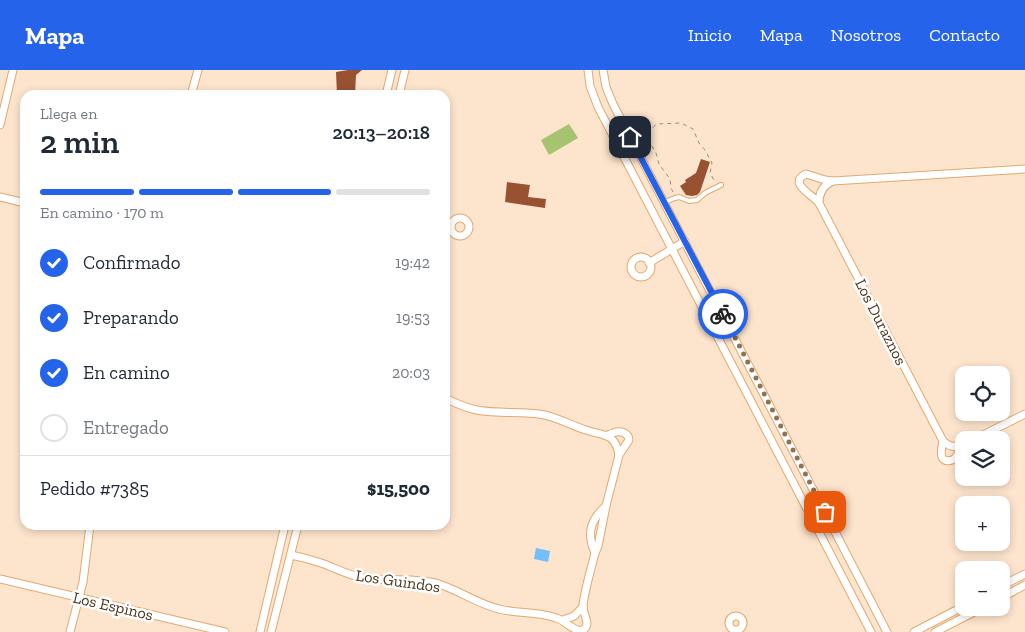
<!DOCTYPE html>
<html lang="es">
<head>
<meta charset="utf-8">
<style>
  :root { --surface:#fff; --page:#f6f6f7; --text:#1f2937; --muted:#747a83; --line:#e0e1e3; --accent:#2563eb }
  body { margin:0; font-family:"Zilla Slab",serif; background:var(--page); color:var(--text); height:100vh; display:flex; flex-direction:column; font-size:19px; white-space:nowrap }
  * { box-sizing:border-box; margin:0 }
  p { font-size:16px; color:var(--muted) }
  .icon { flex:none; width:28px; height:28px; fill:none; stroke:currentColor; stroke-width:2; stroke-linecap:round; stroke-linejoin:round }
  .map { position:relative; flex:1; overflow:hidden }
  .sheet { position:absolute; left:20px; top:20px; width:430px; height:440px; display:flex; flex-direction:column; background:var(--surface); border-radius:15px; box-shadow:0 2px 8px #0003 }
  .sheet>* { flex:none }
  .controls { position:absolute; left:955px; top:296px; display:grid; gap:10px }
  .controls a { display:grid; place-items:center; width:55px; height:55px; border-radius:10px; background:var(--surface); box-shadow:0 2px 8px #0003; font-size:25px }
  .pin { position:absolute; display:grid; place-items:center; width:42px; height:42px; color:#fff; margin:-21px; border-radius:10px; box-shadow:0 2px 8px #0006 }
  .courier { position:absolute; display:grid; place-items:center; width:50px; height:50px; margin:-25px; border:4px solid #2563eb; border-radius:50%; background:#fff; color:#222; box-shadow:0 1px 6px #0007 }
  .headline em { font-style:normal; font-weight:600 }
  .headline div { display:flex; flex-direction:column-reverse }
  .headline { display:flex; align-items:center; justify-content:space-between; height:85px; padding:0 20px }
  h1 { font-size:32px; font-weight:600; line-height:38px }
  .bar { display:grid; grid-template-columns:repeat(4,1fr); gap:8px 5px; align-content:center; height:60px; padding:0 20px }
  .bar i { height:6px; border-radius:4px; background:var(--line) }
  .bar .current { background:var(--accent) }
  .bar p { grid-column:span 4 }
  .line { display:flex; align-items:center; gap:12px; padding:0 20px; border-top:1px solid var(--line) }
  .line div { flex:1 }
  ol { padding:0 20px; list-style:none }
  li { display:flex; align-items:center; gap:15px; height:55px }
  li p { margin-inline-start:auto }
  li .icon { padding:5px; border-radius:50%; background:var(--accent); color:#fff; stroke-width:4 }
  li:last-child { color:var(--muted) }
  li i { width:28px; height:28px; border:2px solid var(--line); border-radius:50% }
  header { display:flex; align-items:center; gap:30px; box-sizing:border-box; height:70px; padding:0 25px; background:var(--accent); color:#fff }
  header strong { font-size:24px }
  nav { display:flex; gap:28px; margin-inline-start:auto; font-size:18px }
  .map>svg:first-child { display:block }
  .green { fill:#a6c46f }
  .water { fill:#73befc }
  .building { fill:#985232 }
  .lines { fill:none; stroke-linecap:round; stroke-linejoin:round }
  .service-casing { stroke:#e4a86d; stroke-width:6 }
  .minor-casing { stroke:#e4a86d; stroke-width:9 }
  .path { stroke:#a48b73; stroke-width:1; stroke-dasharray:4 4; stroke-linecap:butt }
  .service { stroke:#fff; stroke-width:4 }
  .minor { stroke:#fff; stroke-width:7 }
  .done { stroke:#8b7259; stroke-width:5; stroke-dasharray:0 9 }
  .route { stroke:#2563eb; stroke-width:6 }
  .labels { text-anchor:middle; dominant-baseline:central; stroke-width:5; stroke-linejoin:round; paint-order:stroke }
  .street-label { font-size:16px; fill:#4d341b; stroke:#fff }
</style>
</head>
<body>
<header>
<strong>Mapa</strong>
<nav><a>Inicio</a><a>Mapa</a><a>Nosotros</a><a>Contacto</a></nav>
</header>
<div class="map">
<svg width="1025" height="562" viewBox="0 0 1025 562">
  <rect width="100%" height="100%" fill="#fde4cd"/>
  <path class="green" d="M569 54 578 68 549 85 541 70Z"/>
  <path class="water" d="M536 478 550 481 548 492 534 489Z"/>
  <g class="building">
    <path d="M348 0H362L356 5 355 25H337L336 2Z"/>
    <path d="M701 89 710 92 700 122 697 125 692 126 686 125 680 116 686 112 685 110 696 103Z"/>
    <path d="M507 112 530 115 528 127 546 129 545 138 505 132Z"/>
  </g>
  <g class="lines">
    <g class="service-casing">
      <path id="service" d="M665 132 675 128 679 127 689 131 697 130 705 123 721 115"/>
    </g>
    <g class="minor-casing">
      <g id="minor">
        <path d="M588 0 590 16 598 37 871 562"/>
        <path d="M603 0 606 17 613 34 887 562"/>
        <path d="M191 25 198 0"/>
        <path d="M386 25 392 0"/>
        <path d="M399 25 405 0"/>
        <path d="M0 55 13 0"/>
        <path d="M0 127 25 133"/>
        <path d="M819 133C819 122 823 115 833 111"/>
        <circle cx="460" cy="157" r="9"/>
        <circle cx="641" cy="197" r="10"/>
        <path d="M649 193 685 171"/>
        <path d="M445 328C455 333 466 338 477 340 497 344 518 341 539 344 555 346 570 355 586 360 603 366 615 362 619 385"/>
        <path d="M973 370 1025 344"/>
        <path d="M943 371C942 376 940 383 942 387 945 393 953 391 956 387 959 384 960 379 961 376"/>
        <path d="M964 375C956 378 949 377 943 371L819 133C813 125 787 113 806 104L825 110 833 111 1025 99"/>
        <path d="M595 483C586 463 591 449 606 436"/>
        <path d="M291 485C302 487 313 490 324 494 337 499 350 506 364 508 389 512 415 507 439 514 460 521 478 534 499 539 518 544 537 541 556 548 567 551 572 561 582 561 593 554 582 545 583 535 585 519 591 499 595 483L598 476 606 436 619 385 629 370 628 366C622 359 615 362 608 365"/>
        <path d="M0 509 225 562"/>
        <path d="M1001 516 1025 504"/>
        <path d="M1001 528 1025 515"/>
        <circle cx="736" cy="553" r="7"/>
        <path d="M563 550 574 546 583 537"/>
        <path d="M70 562 83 512 90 455"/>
        <path d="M260 562 285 455"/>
        <path d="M271 562 298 455"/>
        <path d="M914 562 964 536"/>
        <path d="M935 562 982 538"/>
      </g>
    </g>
    <path class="path" d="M673 122 671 118 670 109 659 94 656 83 649 71 650 61 656 54 681 53 693 59 699 73 705 80 712 93 710 103 715 112"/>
    <use href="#service" class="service"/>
    <use href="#minor" class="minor"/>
  </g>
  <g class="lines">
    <path class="done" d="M723 244 825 442"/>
    <path class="route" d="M630 67 723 244"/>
  </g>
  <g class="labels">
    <g class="street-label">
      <text transform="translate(881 252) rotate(63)">Los Duraznos</text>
      <text transform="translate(398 511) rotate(8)">Los Guindos</text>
      <text transform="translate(113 536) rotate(13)">Los Espinos</text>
    </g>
  </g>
</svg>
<div class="controls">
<a><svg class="icon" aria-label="locate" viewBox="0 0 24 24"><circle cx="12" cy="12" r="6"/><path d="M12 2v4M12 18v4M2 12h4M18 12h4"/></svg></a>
<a><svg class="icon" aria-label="layers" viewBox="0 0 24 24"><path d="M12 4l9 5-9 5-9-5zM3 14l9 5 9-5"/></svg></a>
<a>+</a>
<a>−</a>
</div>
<div class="pin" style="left:825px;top:442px;background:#ea580c"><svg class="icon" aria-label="bag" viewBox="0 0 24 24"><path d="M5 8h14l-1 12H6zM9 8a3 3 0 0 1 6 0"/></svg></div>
<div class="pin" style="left:630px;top:67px;background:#1f2937"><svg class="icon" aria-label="home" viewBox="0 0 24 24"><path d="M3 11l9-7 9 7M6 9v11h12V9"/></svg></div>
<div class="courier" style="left:723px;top:244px"><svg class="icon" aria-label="bike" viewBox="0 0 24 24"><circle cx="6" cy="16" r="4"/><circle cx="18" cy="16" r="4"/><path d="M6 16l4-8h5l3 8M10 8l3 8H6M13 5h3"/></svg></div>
<section class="sheet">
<div class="headline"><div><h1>2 min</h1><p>Llega en</p></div><em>20:13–20:18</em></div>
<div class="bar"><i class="current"></i><i class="current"></i><i class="current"></i><i></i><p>En camino · 170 m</p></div>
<ol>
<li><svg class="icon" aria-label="check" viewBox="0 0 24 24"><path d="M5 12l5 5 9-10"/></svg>Confirmado<p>19:42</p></li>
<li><svg class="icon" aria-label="check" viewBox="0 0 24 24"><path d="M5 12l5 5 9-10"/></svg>Preparando<p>19:53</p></li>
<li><svg class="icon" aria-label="check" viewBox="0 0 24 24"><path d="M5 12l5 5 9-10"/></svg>En camino<p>20:03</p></li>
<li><i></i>Entregado</li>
</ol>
<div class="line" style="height:65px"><div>Pedido #7385</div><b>$15,500</b></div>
</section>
</div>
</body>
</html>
